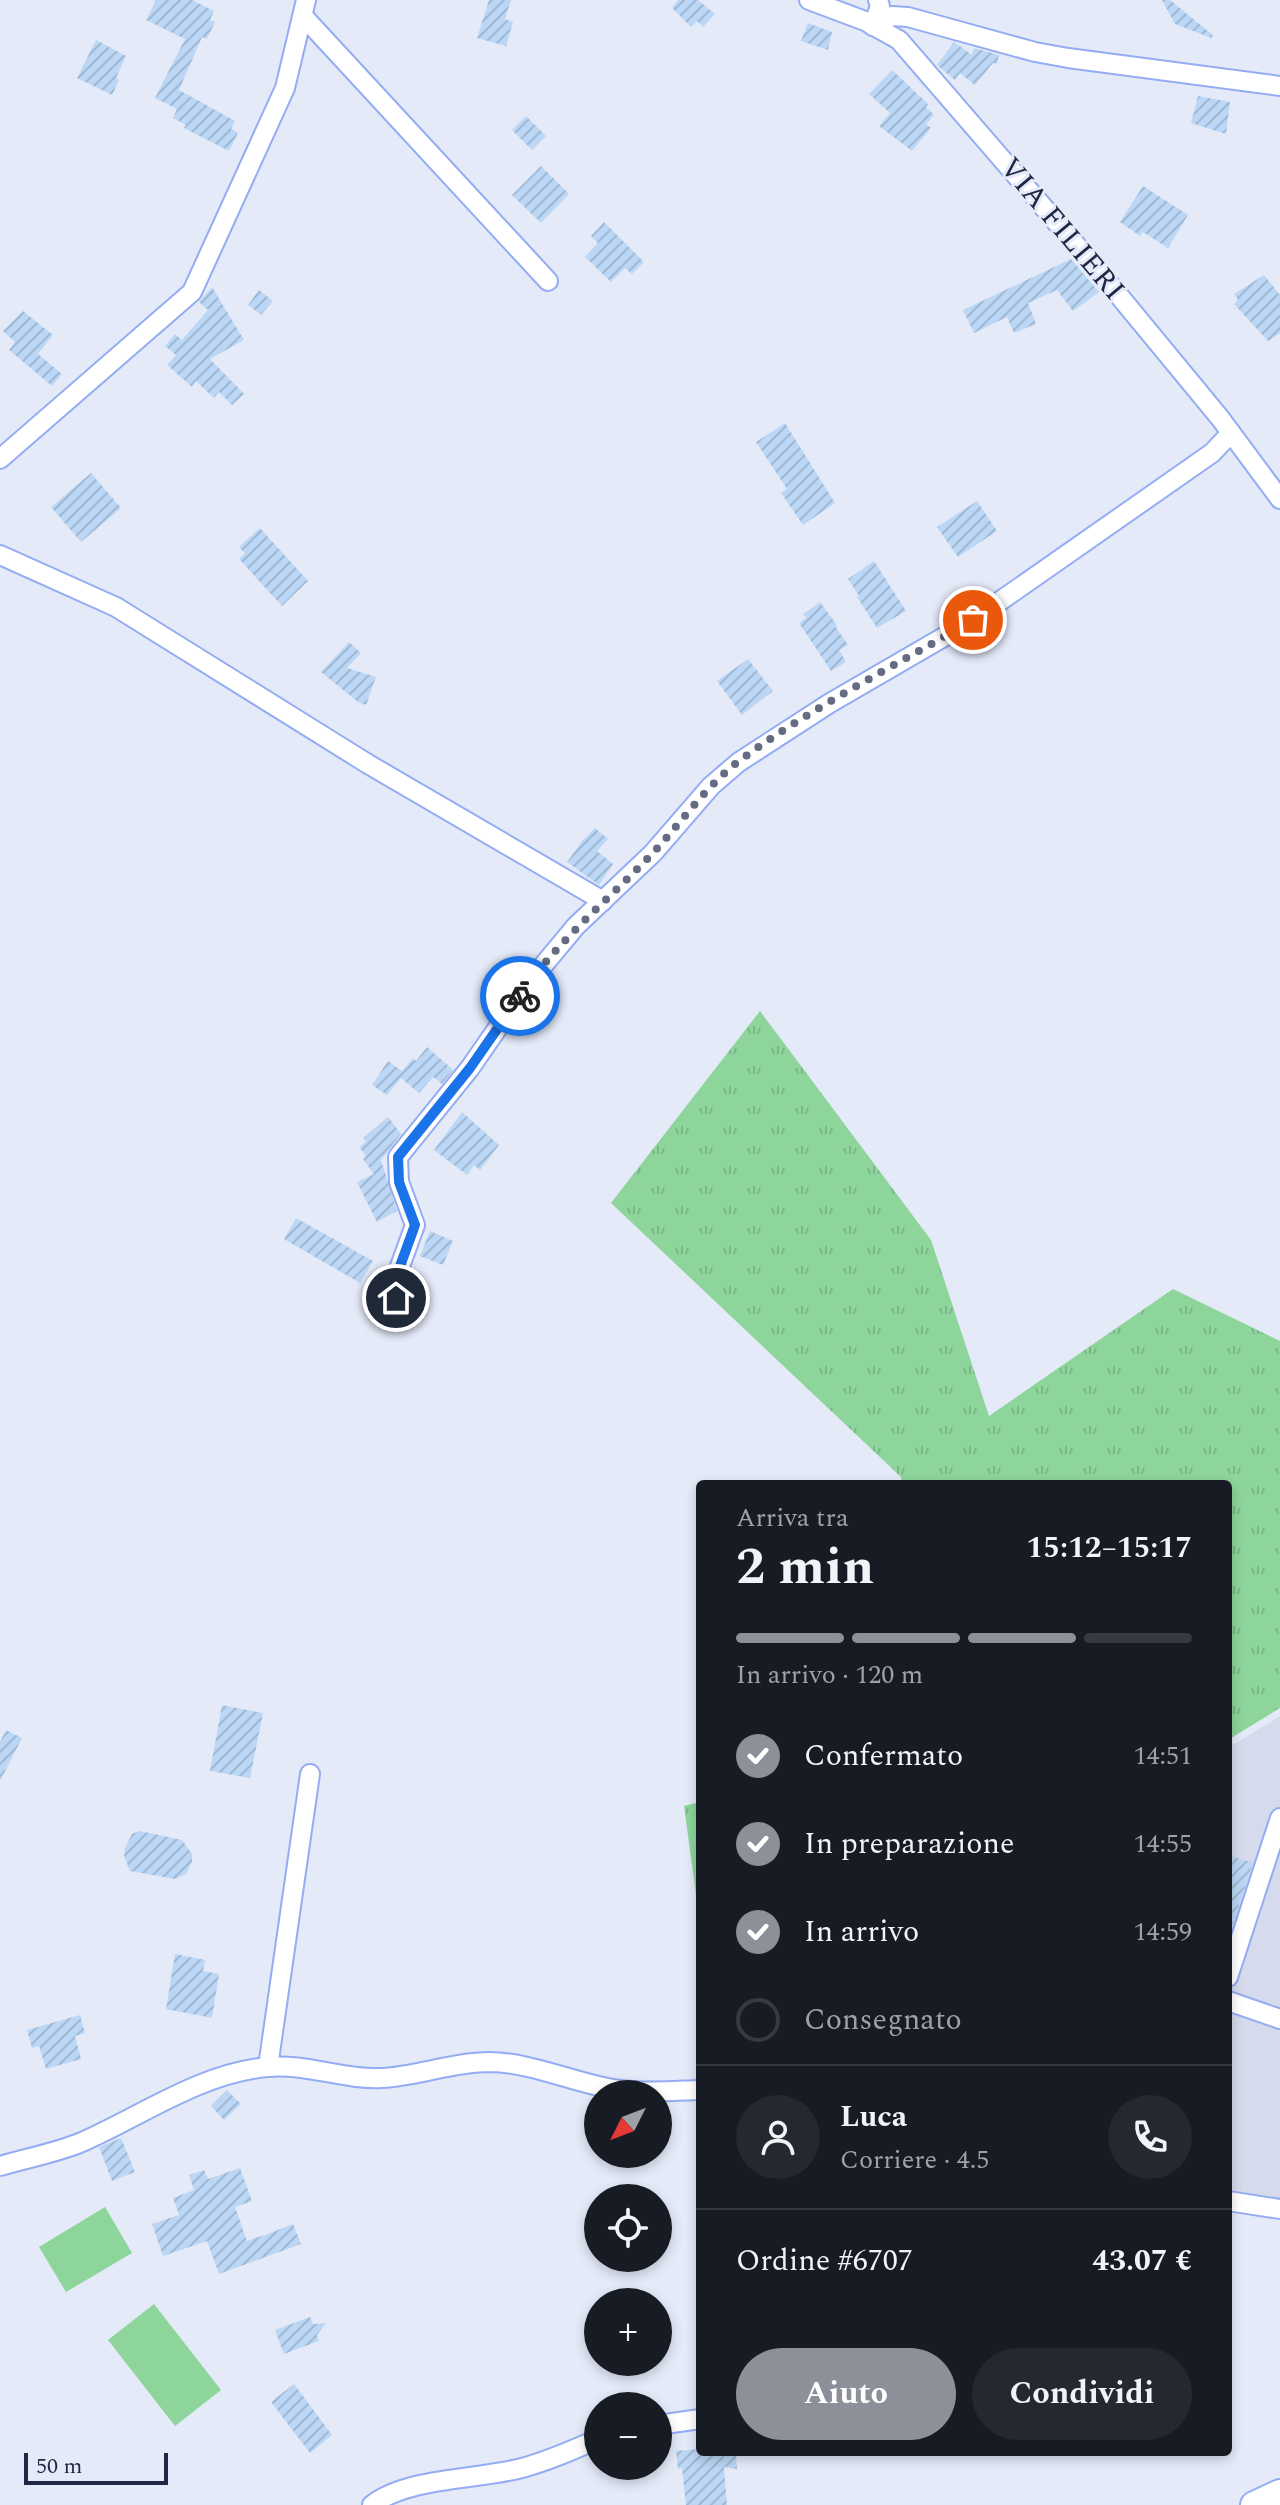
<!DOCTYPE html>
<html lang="it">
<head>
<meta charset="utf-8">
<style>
  :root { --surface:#171b24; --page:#242831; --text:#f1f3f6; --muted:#9ea1a6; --line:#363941; --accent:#8c9099 }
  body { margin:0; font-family:Spectral,serif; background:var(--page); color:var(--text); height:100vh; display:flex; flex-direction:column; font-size:30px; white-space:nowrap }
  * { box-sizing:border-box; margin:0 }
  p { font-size:26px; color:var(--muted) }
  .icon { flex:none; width:44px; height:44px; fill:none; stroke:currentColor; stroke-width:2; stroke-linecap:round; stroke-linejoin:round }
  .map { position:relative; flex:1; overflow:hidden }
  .panel { position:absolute; left:696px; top:1480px; width:536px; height:976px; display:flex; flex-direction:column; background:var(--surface); border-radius:8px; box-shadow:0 4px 12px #0003 }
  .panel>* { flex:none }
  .needle { width:52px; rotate:228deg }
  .tools { position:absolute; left:584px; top:2080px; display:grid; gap:16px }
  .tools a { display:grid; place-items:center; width:88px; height:88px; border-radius:50%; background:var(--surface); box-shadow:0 4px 12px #0003; font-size:40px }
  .scale { position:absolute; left:24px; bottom:20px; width:144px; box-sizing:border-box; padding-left:8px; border:4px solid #1e2743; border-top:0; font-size:22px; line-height:28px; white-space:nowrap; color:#1e2743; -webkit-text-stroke:6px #e5eaf9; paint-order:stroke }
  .pin { position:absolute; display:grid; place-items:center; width:68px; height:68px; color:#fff; margin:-34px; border:4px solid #fff; border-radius:50%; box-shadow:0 2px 8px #0007 }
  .courier { position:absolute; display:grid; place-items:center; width:80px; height:80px; margin:-40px; border:6px solid #1a73e8; border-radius:50%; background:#fff; color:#222; box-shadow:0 2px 10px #0007 }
  .head em { font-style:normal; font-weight:700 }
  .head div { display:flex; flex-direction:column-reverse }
  .head { display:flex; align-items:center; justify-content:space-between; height:136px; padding:0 40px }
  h1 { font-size:52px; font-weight:700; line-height:60px }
  .bar { display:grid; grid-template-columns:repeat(4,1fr); gap:12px 8px; align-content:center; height:96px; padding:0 40px }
  .bar i { height:10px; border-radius:6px; background:var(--line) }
  .bar .selected { background:var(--accent) }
  .bar p { grid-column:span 4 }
  .line { display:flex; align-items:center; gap:20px; padding:0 40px; border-top:2px solid var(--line) }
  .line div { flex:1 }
  .round { display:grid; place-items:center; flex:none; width:84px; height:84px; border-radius:42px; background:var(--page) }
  ol { padding:0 40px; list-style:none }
  li { display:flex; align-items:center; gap:24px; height:88px }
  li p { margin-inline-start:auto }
  li .icon { padding:8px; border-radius:50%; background:var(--accent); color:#fff; stroke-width:4 }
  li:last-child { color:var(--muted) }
  li i { width:44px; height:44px; border:4px solid var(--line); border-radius:50% }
  .action { display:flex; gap:16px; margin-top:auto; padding:16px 40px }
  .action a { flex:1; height:92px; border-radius:48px; background:var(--accent); color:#fff; font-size:32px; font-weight:700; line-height:92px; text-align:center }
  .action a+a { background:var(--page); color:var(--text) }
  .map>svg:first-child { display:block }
  .built { fill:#d5dbec }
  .grass { fill:url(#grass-tufts) }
  .park { fill:#8dd59b }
  .building { fill:url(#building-hatch) }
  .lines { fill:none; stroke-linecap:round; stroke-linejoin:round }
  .minor-casing { stroke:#94acf3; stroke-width:22 }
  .highway-casing { stroke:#94acf3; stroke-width:30 }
  .minor { stroke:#fff; stroke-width:18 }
  .highway { stroke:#fff; stroke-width:26 }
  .done { stroke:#646b83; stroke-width:8; stroke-dasharray:0 14.4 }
  .route { stroke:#1a73e8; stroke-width:10 }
  .labels { text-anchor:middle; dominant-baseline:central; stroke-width:6; stroke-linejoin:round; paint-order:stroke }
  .street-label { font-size:30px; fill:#1e2743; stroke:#e5eaf9 }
</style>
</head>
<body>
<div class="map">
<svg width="1280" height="2505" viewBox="0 0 1280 2505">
  <defs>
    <pattern id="grass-tufts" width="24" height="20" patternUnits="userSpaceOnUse" patternTransform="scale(2)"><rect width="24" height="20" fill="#8dd59b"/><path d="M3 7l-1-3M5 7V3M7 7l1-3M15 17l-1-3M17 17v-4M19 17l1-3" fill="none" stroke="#79b787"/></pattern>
    <pattern id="building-hatch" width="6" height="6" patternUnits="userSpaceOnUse" patternTransform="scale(2)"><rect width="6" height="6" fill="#bbd7f5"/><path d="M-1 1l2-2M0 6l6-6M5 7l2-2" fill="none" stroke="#a0b9d3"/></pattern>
  </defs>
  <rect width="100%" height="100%" fill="#e5eaf9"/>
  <path class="built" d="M1280 1716V2203L1228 2193V1748Z"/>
  <g class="grass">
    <path d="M760 1011 931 1240 989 1416 1173 1289 1280 1341V1708L1228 1740V1484H902L901 1477 611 1203Z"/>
    <path d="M700 1802V1902H697L684 1806Z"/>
  </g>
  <g class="park">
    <path d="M105 2207 132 2253 66 2292 39 2247Z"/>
    <path d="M154 2304 221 2390 175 2426 108 2340Z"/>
  </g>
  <g class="building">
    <path d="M156 0H192L214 11 210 20 215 22 207 39 202 37 179 90 235 121 231 129 238 133 229 151 184 128 186 125 173 118 177 109 155 98 185 39 146 20Z"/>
    <path d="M489 0H511L505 19 513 22 506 46 477 38Z"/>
    <path d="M678 0H698L715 14 703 27 697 21 691 27 672 8Z"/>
    <path d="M1162 0H1170L1213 35 1211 38 1175 24Z"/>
    <path d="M808 23 832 32 828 50 801 41Z"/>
    <path d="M96 40 126 56 116 78 119 80 112 95 77 78Z"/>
    <path d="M954 42 972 55 974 48 999 55 997 64 993 63 975 85 960 73 955 80 937 65Z"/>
    <path d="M892 70 928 104 926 107 934 115 926 124 931 128 912 151 879 126 890 113 869 94Z"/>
    <path d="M1198 96 1230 102 1226 134 1191 123Z"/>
    <path d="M526 116 546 136 532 150 512 130Z"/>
    <path d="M541 166 569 194 541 223 512 195Z"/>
    <path d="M1143 186 1188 215 1168 248 1143 232 1140 236 1120 222Z"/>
    <path d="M604 222 644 262 632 274 625 268 611 282 585 257 598 243 591 236Z"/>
    <path d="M1071 259 1099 292 1073 311 1057 290 1028 303 1036 324 1014 333 1007 317 974 333 963 310Z"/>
    <path d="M1264 275 1280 295V333L1268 341 1234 304 1238 300 1234 294Z"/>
    <path d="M212 287 244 340 210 359 244 394 232 405 219 392 214 398 196 381 192 387 167 365 176 355 165 346 175 334 182 340 208 310 199 302Z"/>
    <path d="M259 290 273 301 261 315 248 305Z"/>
    <path d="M23 311 53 335 38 354 62 374 52 386 9 350 15 342 3 331Z"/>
    <path d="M785 423 835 503 803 525 781 493 787 489 756 442Z"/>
    <path d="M91 473 121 508 81 542 51 507Z"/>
    <path d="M977 501 997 531 958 557 937 527Z"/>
    <path d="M260 528 308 581 282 606 239 559 245 553 239 547Z"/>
    <path d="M874 561 906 611 877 628 857 597 859 596 848 579Z"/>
    <path d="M820 602 837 625 835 626 848 645 839 650 846 662 831 671 799 623 806 618 803 614Z"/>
    <path d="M349 642 361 653 347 668 376 677 366 705 358 702 321 672Z"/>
    <path d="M748 659 773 691 742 715 717 681Z"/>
    <path d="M595 828 608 839 597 851 613 864 599 885 567 862 583 840Z"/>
    <path d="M427 1047 453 1070 442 1084 433 1077 419 1093 401 1078 387 1095 372 1085 388 1061 402 1071 413 1058 416 1061Z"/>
    <path d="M462 1112 499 1145 480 1170 474 1165 467 1175 434 1150Z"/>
    <path d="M388 1117 401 1134 381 1160 397 1211 377 1222 357 1182 374 1174 363 1159 366 1156 359 1147 366 1142 363 1138Z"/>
    <path d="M296 1218 373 1261 360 1283 284 1239Z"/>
    <path d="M430 1231 453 1241 443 1265 420 1256Z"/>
    <path d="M222 1705 263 1713 250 1778 210 1771Z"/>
    <path d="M6 1730 22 1738 0 1781V1742Z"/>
    <path d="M140 1831 182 1840 192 1854V1862L186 1874 175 1879 130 1871 124 1856 125 1848 132 1834Z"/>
    <path d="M1228 1855 1253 1863 1229 1935H1228Z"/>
    <path d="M175 1954 205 1960 203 1971 219 1974 212 2018 166 2009Z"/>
    <path d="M80 2015 85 2033 75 2036 81 2059 46 2069 39 2046 32 2048 27 2030Z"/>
    <path d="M227 2090 241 2104 224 2120 211 2106Z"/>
    <path d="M121 2138 135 2172 112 2181 99 2147Z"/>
    <path d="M240 2168 252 2201 235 2207 247 2241 264 2235V2237L265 2235 293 2224 301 2244 219 2274 207 2241 163 2256 152 2224 179 2215 173 2198 194 2190 189 2175 204 2170 208 2179Z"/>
    <path d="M310 2317 313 2324 326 2323 317 2335 319 2341 284 2354 275 2330Z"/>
    <path d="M294 2384 332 2435 310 2453 271 2402Z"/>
    <path d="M700 2449V2452H736L737 2469 724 2467 727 2505H686L682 2468 678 2469 676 2451Z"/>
  </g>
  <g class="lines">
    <g class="minor-casing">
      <g id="minor">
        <path d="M809 0 865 21 899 40 1102 275 1220 418 1280 499"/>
        <path d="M303 16 548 281"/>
        <path d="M873 26 892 16 908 17 1035 52 1068 58 1280 86"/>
        <path d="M873 26 880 6 878 0"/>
        <path d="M0 459 192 292 285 88 306 0"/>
        <path d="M0 555 116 607 368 764 603 901"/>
        <path d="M396 1298 399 1269 415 1225 399 1182 398 1157 470 1068 531 980 576 926 653 853 711 786 739 762 830 703 973 620 1212 453 1231 433"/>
        <path d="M1228 1977 1280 1818"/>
        <path d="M1228 2001 1280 2019"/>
        <path d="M268 2067 310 1774"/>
        <path d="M0 2166C27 2158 56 2153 82 2142 143 2115 199 2074 267 2067 306 2063 343 2080 382 2078 418 2076 453 2062 490 2062 530 2063 565 2079 603 2087 635 2094 668 2091 700 2090"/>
        <path d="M1228 2201 1280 2209"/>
        <path d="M658 2425 700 2419"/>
        <path d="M372 2505C408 2477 477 2480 522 2468 548 2461 573 2450 598 2439"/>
      </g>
    </g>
    <g class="highway-casing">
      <path id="highway" d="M1254 2505 1280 2493"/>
    </g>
    <use href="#minor" class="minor"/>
    <use href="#highway" class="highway"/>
  </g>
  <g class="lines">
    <path class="done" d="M520 996C557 941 607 901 652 854 681 823 705 787 739 761 812 707 895 666 973 620"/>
    <path class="route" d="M396 1298 399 1269 415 1225 399 1182 398 1157 470 1068 520 996"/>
  </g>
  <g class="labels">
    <g class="street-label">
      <text transform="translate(1062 229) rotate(50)">VIA FILIERI</text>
    </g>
  </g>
</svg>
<div class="tools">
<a><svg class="needle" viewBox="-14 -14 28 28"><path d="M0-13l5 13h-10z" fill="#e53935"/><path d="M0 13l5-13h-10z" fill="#9ea1a6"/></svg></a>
<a><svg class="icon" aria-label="locate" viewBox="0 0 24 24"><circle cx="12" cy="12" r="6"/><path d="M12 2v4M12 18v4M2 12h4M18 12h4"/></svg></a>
<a>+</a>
<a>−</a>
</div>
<div class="scale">50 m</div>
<div class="pin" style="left:973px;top:620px;background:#ea580c"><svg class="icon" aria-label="bag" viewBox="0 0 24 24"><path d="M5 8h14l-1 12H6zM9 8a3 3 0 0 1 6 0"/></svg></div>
<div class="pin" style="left:396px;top:1298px;background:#1f2937"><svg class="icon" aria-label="home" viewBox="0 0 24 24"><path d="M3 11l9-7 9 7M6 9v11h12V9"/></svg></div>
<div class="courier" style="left:520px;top:996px"><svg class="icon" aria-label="bike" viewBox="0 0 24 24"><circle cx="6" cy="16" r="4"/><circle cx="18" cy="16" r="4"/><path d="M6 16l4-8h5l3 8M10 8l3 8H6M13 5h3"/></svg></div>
<section class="panel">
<div class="head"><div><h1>2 min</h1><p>Arriva tra</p></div><em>15:12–15:17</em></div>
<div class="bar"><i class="selected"></i><i class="selected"></i><i class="selected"></i><i></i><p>In arrivo · 120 m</p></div>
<ol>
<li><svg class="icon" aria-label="check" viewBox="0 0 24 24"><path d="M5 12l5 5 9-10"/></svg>Confermato<p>14:51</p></li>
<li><svg class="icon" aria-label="check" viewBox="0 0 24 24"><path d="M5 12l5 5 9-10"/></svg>In preparazione<p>14:55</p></li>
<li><svg class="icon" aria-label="check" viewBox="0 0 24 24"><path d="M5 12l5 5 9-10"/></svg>In arrivo<p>14:59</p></li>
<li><i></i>Consegnato</li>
</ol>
<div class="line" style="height:144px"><a class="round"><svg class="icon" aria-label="person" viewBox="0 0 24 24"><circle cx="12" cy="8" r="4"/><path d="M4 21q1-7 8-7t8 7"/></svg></a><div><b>Luca</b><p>Corriere · 4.5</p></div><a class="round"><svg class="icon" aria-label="phone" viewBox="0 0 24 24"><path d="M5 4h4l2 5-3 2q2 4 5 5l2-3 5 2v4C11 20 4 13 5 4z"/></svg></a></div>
<div class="line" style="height:104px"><div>Ordine #6707</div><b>43.07 €</b></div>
<div class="action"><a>Aiuto</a><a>Condividi</a></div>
</section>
</div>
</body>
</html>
